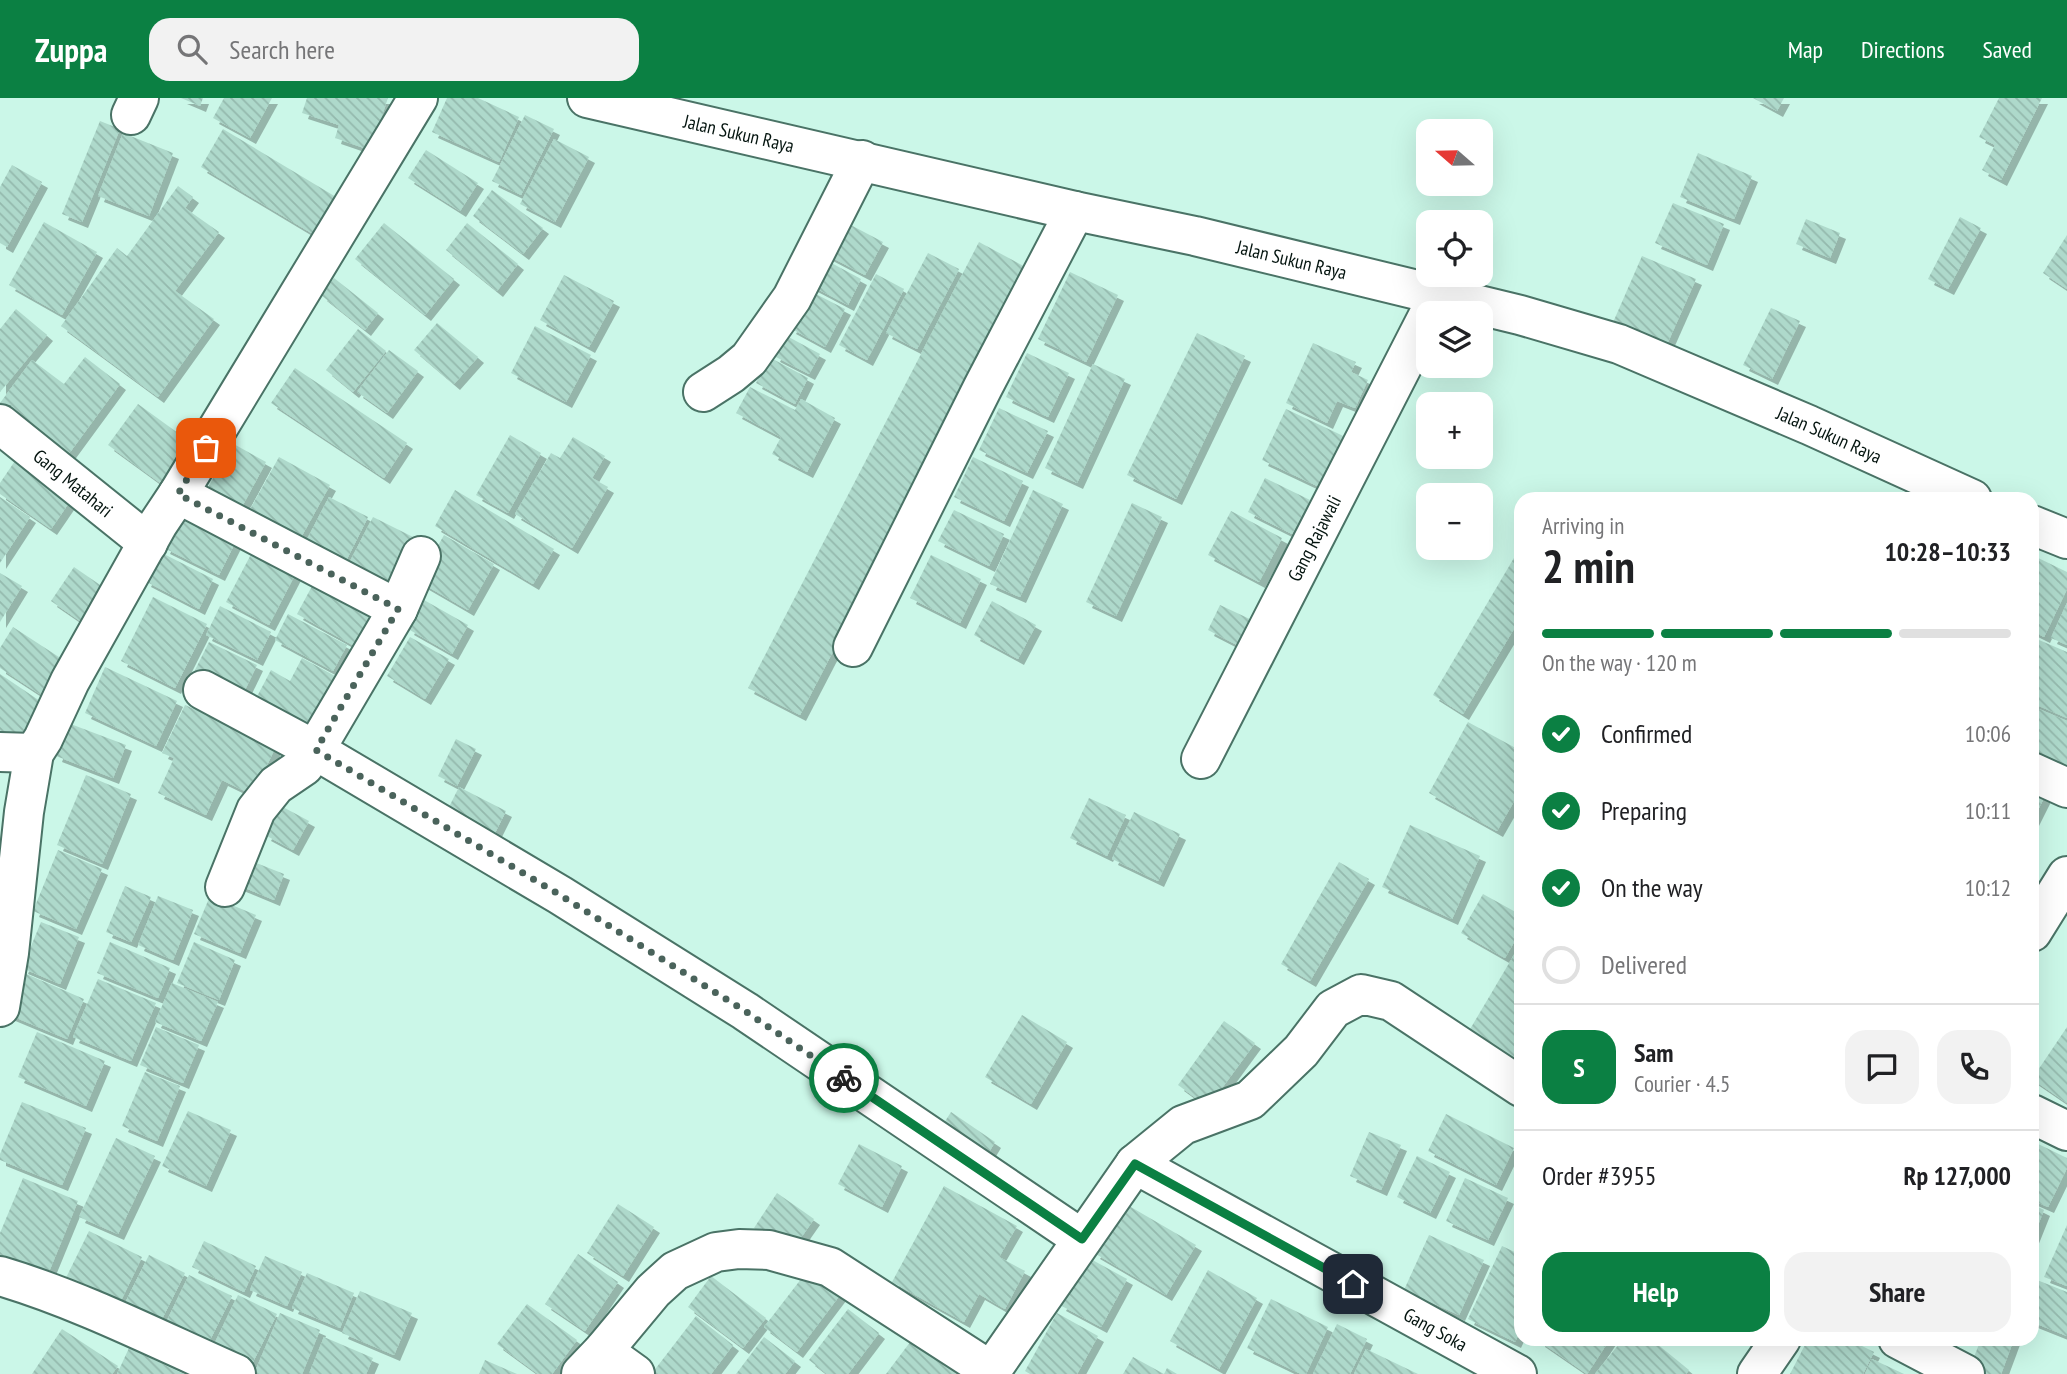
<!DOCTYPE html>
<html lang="en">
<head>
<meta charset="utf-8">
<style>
  :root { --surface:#fff; --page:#f2f2f2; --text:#202124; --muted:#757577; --line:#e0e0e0; --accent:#0b8043 }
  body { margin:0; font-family:"PT Sans Narrow",sans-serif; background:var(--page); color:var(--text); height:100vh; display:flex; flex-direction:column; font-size:26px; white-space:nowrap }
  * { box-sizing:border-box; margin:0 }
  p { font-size:23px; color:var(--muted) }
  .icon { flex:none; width:38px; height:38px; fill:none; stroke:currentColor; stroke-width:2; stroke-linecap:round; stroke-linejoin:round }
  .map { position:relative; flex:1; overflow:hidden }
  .sheet { position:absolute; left:1514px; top:394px; width:525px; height:854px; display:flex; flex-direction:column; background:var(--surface); border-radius:21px; box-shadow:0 7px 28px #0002 }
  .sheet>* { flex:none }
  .needle { width:46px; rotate:290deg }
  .controls { position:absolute; left:1416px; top:21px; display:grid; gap:14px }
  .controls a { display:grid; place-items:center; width:77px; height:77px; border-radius:14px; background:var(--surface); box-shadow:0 7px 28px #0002; font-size:35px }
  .pin { position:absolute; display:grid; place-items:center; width:60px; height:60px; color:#fff; margin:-30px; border-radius:14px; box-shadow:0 4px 10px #0006 }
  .courier { position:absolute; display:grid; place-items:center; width:70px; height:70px; margin:-35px; border:5px solid #0b8043; border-radius:50%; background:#fff; color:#222; box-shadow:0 2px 9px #0007 }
  .overview em { font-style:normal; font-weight:800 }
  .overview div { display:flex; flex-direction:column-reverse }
  .overview { display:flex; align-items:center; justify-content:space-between; height:119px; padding:0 28px }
  h1 { font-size:46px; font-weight:800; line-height:52px }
  .bar { display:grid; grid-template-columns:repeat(4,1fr); gap:10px 7px; align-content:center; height:84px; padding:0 28px }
  .bar i { height:9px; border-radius:5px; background:var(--line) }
  .bar .on { background:var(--accent) }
  .bar p { grid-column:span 4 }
  .line { display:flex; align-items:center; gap:18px; padding:0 28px; border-top:2px solid var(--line) }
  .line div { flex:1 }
  .round { display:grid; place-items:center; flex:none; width:74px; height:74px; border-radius:21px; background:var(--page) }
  ol { padding:0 28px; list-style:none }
  li { display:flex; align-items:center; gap:21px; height:77px }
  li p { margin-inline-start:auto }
  li .icon { padding:7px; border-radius:50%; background:var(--accent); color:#fff; stroke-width:4 }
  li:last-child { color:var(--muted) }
  li i { width:38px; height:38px; border:4px solid var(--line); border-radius:50% }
  .button { display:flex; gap:14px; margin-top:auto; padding:14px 28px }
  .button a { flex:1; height:80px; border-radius:21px; background:var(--accent); color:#fff; font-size:28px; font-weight:800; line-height:80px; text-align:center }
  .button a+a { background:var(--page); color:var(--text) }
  header { display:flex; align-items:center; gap:42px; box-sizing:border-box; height:98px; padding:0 35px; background:var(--accent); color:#fff }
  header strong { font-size:33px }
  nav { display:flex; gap:38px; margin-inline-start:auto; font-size:24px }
  .search { width:490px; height:63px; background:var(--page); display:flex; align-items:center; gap:18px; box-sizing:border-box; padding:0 24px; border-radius:21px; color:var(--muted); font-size:26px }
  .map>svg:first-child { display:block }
  .building { fill:url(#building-back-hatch); filter:url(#shadow) }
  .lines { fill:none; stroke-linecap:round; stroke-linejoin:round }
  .minor-casing { stroke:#4a7366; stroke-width:42 }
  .minor { stroke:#fff; stroke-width:38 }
  .done { stroke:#4a635b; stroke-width:7; stroke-dasharray:0 12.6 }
  .route { stroke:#0b8043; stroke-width:9 }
  .labels { text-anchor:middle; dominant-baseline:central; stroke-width:5; stroke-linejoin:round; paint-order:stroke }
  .street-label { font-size:19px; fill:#04140f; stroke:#cbf7e8 }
</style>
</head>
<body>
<header>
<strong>Zuppa</strong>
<div class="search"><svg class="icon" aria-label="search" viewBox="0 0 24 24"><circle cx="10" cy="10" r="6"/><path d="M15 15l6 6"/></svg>Search here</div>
<nav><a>Map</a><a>Directions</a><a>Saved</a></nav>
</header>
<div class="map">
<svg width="2067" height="1276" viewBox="0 0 2067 1276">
  <defs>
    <pattern id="building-back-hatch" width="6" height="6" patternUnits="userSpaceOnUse" patternTransform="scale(1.75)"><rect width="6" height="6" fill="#aed9cb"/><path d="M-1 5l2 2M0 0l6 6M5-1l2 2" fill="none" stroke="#94b9ad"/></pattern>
    <filter id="shadow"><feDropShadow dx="6" dy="6" stdDeviation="0" flood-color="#0004"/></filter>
  </defs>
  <rect width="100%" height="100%" fill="#cbf7e8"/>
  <g class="building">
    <path d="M181 0H203L200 8Z"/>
    <path d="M224 0H272L250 40 213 20Z"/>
    <path d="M307 0H388L370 52 335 40 339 27 302 15Z"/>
    <path d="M447 0H478L519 19 499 64 432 34Z"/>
    <path d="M1753 0H1784L1777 13Z"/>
    <path d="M1999 0H2042L2001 82 1982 72 1995 47 1979 39Z"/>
    <path d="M525 17 554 31 521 97 492 83Z"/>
    <path d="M100 23 120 31 82 124 62 116Z"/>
    <path d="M223 31 336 99 313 136 201 69Z"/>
    <path d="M123 35 173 55 149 118 98 98Z"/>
    <path d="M554 41 589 59 555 124 520 106Z"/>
    <path d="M426 52 478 85 460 113 408 80Z"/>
    <path d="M1698 55 1752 78 1734 121 1680 99Z"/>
    <path d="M12 67 42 84 7 149 0 145V89Z"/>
    <path d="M178 88 193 99 185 110 219 134 175 193 214 221 158 299 61 228 117 150 127 158Z"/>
    <path d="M492 92 543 130 523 156 473 118Z"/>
    <path d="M1673 105 1724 126 1707 167 1655 145Z"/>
    <path d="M1960 119 1981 130 1948 191 1928 181Z"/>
    <path d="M1806 121 1840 135 1830 160 1796 146Z"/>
    <path d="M44 124 97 154 62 217 9 187Z"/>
    <path d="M845 124 883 144 865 177 827 157Z"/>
    <path d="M384 125 454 181 425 217 355 161Z"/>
    <path d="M467 125 518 166 497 193 446 152Z"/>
    <path d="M2067 137V191L2043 175Z"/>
    <path d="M979 144 1031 172 800 617 748 590Z"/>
    <path d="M928 155 959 171 917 251 886 235Z"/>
    <path d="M1642 158 1696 181 1664 253 1611 229Z"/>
    <path d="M824 161 861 181 848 207 810 187Z"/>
    <path d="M1070 174 1118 197 1086 264 1038 241Z"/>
    <path d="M876 176 904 191 867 262 839 247Z"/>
    <path d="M564 177 614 203 589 249 540 222Z"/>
    <path d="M334 180 378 215 365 232 321 197Z"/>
    <path d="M810 193 845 211 825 249 790 230Z"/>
    <path d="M1771 210 1800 223 1772 281 1743 267Z"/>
    <path d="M16 211 47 237 0 294V231Z"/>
    <path d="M437 225 478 259 454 286 414 252Z"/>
    <path d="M535 228 591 257 566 304 511 275Z"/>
    <path d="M358 231 386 253 353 294 326 272Z"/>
    <path d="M1197 235 1245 258 1176 401 1127 377Z"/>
    <path d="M785 237 820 256 809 276 774 258Z"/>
    <path d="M1313 245 1356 264 1351 274 1368 282 1355 310 1337 303 1327 325 1286 305Z"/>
    <path d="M389 252 418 273 387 315 357 294Z"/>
    <path d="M1027 255 1069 275 1048 319 1006 299Z"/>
    <path d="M85 259 120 286 65 361 0 312V305L32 262 64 286Z"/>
    <path d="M769 259 808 280 795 306 756 285Z"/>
    <path d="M1093 266 1125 281 1077 385 1045 370Z"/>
    <path d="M295 270 407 345 384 380 271 305Z"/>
    <path d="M750 289 795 312 801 301 835 320 807 374 772 356 781 339 736 315Z"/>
    <path d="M138 306 193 346 163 387 108 347Z"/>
    <path d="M999 310 1048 333 1027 375 979 352Z"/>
    <path d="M1286 311 1356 344 1332 395 1262 362Z"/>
    <path d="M510 337 541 355 508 415 476 397Z"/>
    <path d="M573 339 605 358 592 380 608 389 572 450 515 416 551 355 560 360Z"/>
    <path d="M232 345 266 364 237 418 203 399Z"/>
    <path d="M19 357 75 396 51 431 0 396V385Z"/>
    <path d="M279 359 330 387 294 452 243 424Z"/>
    <path d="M973 359 1023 383 1004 423 954 399Z"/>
    <path d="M1265 380 1310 402 1292 436 1248 414Z"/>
    <path d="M455 392 554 451 533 486 435 428Z"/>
    <path d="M1033 392 1063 406 1020 499 990 486Z"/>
    <path d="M0 399 30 419 0 465Z"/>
    <path d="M329 399 368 419 340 475 300 455Z"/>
    <path d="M1132 405 1162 419 1116 518 1086 504Z"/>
    <path d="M954 412 1004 436 989 468 938 443Z"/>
    <path d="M1231 413 1282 440 1259 484 1208 457Z"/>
    <path d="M180 418 235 445 219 477 164 450Z"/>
    <path d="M373 419 417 441 388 496 345 473Z"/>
    <path d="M444 437 494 466 468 512 418 483Z"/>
    <path d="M258 443 301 465 269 527 226 504Z"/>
    <path d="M1521 448V519L1463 616 1433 597Z"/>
    <path d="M160 454 213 481 199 511 145 483Z"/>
    <path d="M931 457 981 481 960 525 910 500Z"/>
    <path d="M2032 457 2067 474V491L2044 539 2032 533Z"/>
    <path d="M74 469 106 491 83 525 51 503Z"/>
    <path d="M0 475 22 488 0 524Z"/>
    <path d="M318 477 378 509 356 549 297 516Z"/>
    <path d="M153 499 207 526 175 590 121 563Z"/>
    <path d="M424 502 468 527 452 556 408 531Z"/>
    <path d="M992 503 1036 527 1018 561 974 537Z"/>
    <path d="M2067 505V547L2051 540Z"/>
    <path d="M1220 507 1254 523 1241 549 1208 532Z"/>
    <path d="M220 508 271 534 257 562 206 537Z"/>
    <path d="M288 516 347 547 333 573 275 542Z"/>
    <path d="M13 529 65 563 43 598 0 570V550Z"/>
    <path d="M410 539 449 561 425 601 387 578Z"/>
    <path d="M2032 539 2067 554V620L2032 605Z"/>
    <path d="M209 544 257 567 241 600 193 576Z"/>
    <path d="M302 560 335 578 304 637 252 608 271 572 290 583Z"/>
    <path d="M105 569 177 603 156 648 85 615Z"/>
    <path d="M0 576 43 605 15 645 0 635Z"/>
    <path d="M185 607 276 648 253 697 222 682 206 717 158 695 174 660 162 655Z"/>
    <path d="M2032 608 2067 623V667L2061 682 2032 670Z"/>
    <path d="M1468 624 1521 653V691L1497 733 1429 695Z"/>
    <path d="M68 625 126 647 113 680 56 658Z"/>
    <path d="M456 641 476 651 457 688 438 678Z"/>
    <path d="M86 677 131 696 102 766 57 747Z"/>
    <path d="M2032 679 2050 688 2032 724Z"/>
    <path d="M459 689 506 713 493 739 446 715Z"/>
    <path d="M1089 700 1126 717 1107 758 1070 740Z"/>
    <path d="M281 708 309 723 293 752 265 737Z"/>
    <path d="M1134 714 1180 736 1158 783 1112 761Z"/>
    <path d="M1410 727 1480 758 1452 821 1382 789Z"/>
    <path d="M58 752 102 771 76 831 33 813Z"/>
    <path d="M244 760 284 776 274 802 233 785Z"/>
    <path d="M1339 764 1369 781 1310 883 1281 866Z"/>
    <path d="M125 788 151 799 131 844 106 834Z"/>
    <path d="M1483 796 1521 817V832L1505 860 1461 835Z"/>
    <path d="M158 798 193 812 173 862 138 847Z"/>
    <path d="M210 798 256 817 240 855 194 836Z"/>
    <path d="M41 824 79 839 60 886 22 870Z"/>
    <path d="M110 844 170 870 158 900 97 875Z"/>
    <path d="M194 844 235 862 219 902 177 885Z"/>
    <path d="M1521 845V978L1463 943Z"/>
    <path d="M24 875 84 901 67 941 7 916Z"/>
    <path d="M98 881 156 905 131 963 73 939Z"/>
    <path d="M172 885 218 904 201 943 155 924Z"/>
    <path d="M1022 917 1067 944 1031 1006 985 979Z"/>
    <path d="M1224 923 1255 945 1208 1009 1178 987Z"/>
    <path d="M156 929 199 947 183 985 140 967Z"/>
    <path d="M2067 929V1005L2032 981Z"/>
    <path d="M37 934 105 963 86 1008 18 979Z"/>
    <path d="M145 974 180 988 157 1043 122 1028Z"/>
    <path d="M22 1004 86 1030 62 1087 0 1062V1056Z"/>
    <path d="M188 1013 231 1032 206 1088 162 1068Z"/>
    <path d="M951 1014 995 1044 980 1069 935 1039Z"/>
    <path d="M1446 1016 1514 1050 1496 1087 1428 1053Z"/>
    <path d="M1369 1034 1401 1047 1381 1092 1350 1078Z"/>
    <path d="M116 1040 155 1058 118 1136 79 1119Z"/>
    <path d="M2032 1043 2067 1060V1070L2048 1109 2032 1102Z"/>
    <path d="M859 1046 902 1068 882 1109 838 1086Z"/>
    <path d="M1417 1058 1450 1074 1430 1115 1397 1099Z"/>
    <path d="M23 1080 78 1103 46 1181 0 1161V1135Z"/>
    <path d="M1465 1080 1508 1100 1488 1142 1446 1123Z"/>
    <path d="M944 1088 1017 1128 999 1159 1025 1173 1005 1211 979 1196 964 1224 892 1184Z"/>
    <path d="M777 1095 814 1121 791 1154 754 1130Z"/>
    <path d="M1124 1105 1196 1147 1166 1197 1094 1155Z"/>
    <path d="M618 1106 654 1129 623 1178 587 1155Z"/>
    <path d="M2032 1106 2044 1112 2032 1142Z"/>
    <path d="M2067 1127V1188L2044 1179Z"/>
    <path d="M89 1133 142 1159 115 1215 62 1188Z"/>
    <path d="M1429 1137 1484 1162 1459 1217 1404 1192Z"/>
    <path d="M204 1143 256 1168 244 1194 192 1169Z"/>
    <path d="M1502 1148 1521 1157V1231L1515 1244 1468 1221Z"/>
    <path d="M578 1156 618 1184 585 1233 545 1206Z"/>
    <path d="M149 1157 185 1175 156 1233 120 1215Z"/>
    <path d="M265 1158 302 1174 287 1208 250 1192Z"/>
    <path d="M1087 1159 1127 1181 1101 1229 1060 1207Z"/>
    <path d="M808 1172 840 1197 797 1254 764 1229Z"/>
    <path d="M1208 1172 1257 1200 1219 1271 1170 1243Z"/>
    <path d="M307 1175 354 1195 340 1230 292 1210Z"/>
    <path d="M189 1177 232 1198 203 1256 161 1235Z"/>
    <path d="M711 1178 766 1220 743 1250 688 1209Z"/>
    <path d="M2032 1180 2067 1194V1238L2032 1224Z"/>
    <path d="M360 1193 412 1215 394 1257 342 1235Z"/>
    <path d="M238 1197 277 1216 247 1276 208 1259Z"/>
    <path d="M1271 1201 1328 1229 1306 1276H1301L1247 1250Z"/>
    <path d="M527 1206 577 1242 552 1276H538L497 1246Z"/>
    <path d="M848 1211 879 1235 848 1276H827L809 1262Z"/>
    <path d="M280 1215 320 1232 302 1276H254Z"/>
    <path d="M1057 1215 1098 1238 1077 1276H1030L1025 1273Z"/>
    <path d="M696 1218 733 1247 711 1276H655L653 1274Z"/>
    <path d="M1337 1226 1367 1241 1350 1276H1313Z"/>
    <path d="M62 1231 118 1268 112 1276H32Z"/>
    <path d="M917 1235 964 1276H886Z"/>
    <path d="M324 1239 373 1260 366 1276H309Z"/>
    <path d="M764 1239 795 1263 785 1276H736Z"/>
    <path d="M1540 1241H1610L1587 1276 1539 1243Z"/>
    <path d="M1623 1241H1651L1689 1272 1686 1276H1595Z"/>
    <path d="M1808 1241H1848L1874 1254 1863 1276H1790Z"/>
    <path d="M1981 1241H2014L2001 1276H1980L1969 1272Z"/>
    <path d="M129 1250 169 1269 184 1276H117Z"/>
    <path d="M1366 1251 1418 1276H1354Z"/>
    <path d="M1133 1259 1164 1276 1167 1270 1177 1276H1123Z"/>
    <path d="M1872 1261 1904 1276H1865Z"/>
    <path d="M485 1262 517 1276H479Z"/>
  </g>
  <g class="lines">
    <g class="minor-casing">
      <g id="minor">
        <path id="s1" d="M587 0 1075 113 1195 138 1520 217 1619 246 1809 327 1972 401"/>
        <path d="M131 17 139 0"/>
        <path d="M703 294 731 276 749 261 792 200 862 62"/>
        <path id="s2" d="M0 326 148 445"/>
        <path d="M178 396 398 511"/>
        <path d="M2032 427 2067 441"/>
        <path d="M853 549 983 289 1075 113"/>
        <path d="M203 592 315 652 560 797 745 913 1082 1141"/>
        <path d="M0 654 34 655"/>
        <path id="s3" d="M1201 661 1428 218"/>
        <path d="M2032 674 2067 690"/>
        <path d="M225 789 256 712 276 687 304 668 315 652 398 511 421 458"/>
        <path d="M2032 834 2067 778"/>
        <path d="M0 909 9 855 24 714 34 655 43 641 70 583 158 426 178 396 418 0"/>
        <path d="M2032 1016 2067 1033"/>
        <path id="s4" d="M1135 1066 1517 1276"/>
        <path d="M0 1178C81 1202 159 1242 236 1276"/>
        <path d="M1898 1241 1965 1276"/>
        <path d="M603 1253 635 1276"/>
        <path d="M581 1276 603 1253 653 1193 675 1173 716 1154 739 1151 769 1152 830 1169 991 1273 1135 1066 1183 1027 1250 1002 1301 953 1333 911 1361 896 1391 903 1521 989"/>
        <path d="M1757 1276 1781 1241"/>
      </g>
    </g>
    <use href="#minor" class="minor"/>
  </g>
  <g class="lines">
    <path class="done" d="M206 350 178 396 398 511 316 652 560 797 745 913 844 980"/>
    <path class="route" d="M844 980 1082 1141 1135 1066 1353 1186"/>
  </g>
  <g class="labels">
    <g class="street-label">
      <text stroke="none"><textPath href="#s1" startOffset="156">Jalan Sukun Raya</textPath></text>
      <text stroke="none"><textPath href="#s1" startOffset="723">Jalan Sukun Raya</textPath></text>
      <text stroke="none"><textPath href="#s1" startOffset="1290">Jalan Sukun Raya</textPath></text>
      <text stroke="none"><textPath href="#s2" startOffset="94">Gang Matahari</textPath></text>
      <text stroke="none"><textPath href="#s3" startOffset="248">Gang Rajawali</textPath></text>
      <text stroke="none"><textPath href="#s4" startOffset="343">Gang Soka</textPath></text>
    </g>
  </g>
</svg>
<div class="controls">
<a><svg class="needle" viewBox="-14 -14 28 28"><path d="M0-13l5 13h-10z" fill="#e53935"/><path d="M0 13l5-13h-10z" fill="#757577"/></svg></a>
<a><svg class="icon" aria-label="locate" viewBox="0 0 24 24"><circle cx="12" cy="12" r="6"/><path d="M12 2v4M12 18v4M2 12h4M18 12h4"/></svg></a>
<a><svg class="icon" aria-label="layers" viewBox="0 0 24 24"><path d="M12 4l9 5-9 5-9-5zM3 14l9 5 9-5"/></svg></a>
<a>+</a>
<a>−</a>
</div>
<div class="pin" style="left:206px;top:350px;background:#ea580c"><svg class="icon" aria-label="bag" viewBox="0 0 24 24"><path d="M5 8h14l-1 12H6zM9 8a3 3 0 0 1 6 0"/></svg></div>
<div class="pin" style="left:1353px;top:1186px;background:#1f2937"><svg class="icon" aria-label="home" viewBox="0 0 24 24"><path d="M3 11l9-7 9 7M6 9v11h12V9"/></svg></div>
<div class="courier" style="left:844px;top:980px"><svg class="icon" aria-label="bike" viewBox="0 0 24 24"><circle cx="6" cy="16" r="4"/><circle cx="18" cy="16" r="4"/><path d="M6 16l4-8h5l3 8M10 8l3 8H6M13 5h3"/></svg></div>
<section class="sheet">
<div class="overview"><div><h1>2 min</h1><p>Arriving in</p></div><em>10:28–10:33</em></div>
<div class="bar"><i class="on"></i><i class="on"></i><i class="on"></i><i></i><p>On the way · 120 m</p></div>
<ol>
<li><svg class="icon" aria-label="check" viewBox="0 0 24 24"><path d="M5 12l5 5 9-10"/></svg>Confirmed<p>10:06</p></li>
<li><svg class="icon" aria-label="check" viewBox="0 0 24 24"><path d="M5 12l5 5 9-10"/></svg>Preparing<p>10:11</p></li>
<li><svg class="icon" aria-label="check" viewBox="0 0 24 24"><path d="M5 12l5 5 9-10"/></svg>On the way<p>10:12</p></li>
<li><i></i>Delivered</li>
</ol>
<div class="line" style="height:126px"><b class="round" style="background:var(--accent);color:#fff">S</b><div><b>Sam</b><p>Courier · 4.5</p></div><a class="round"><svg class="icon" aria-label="chat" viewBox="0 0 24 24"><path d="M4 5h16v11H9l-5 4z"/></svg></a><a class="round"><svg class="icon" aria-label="phone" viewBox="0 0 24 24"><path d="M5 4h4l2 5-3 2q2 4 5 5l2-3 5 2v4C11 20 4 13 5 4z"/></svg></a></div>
<div class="line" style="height:91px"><div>Order #3955</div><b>Rp 127,000</b></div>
<div class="button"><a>Help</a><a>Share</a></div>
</section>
</div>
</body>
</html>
